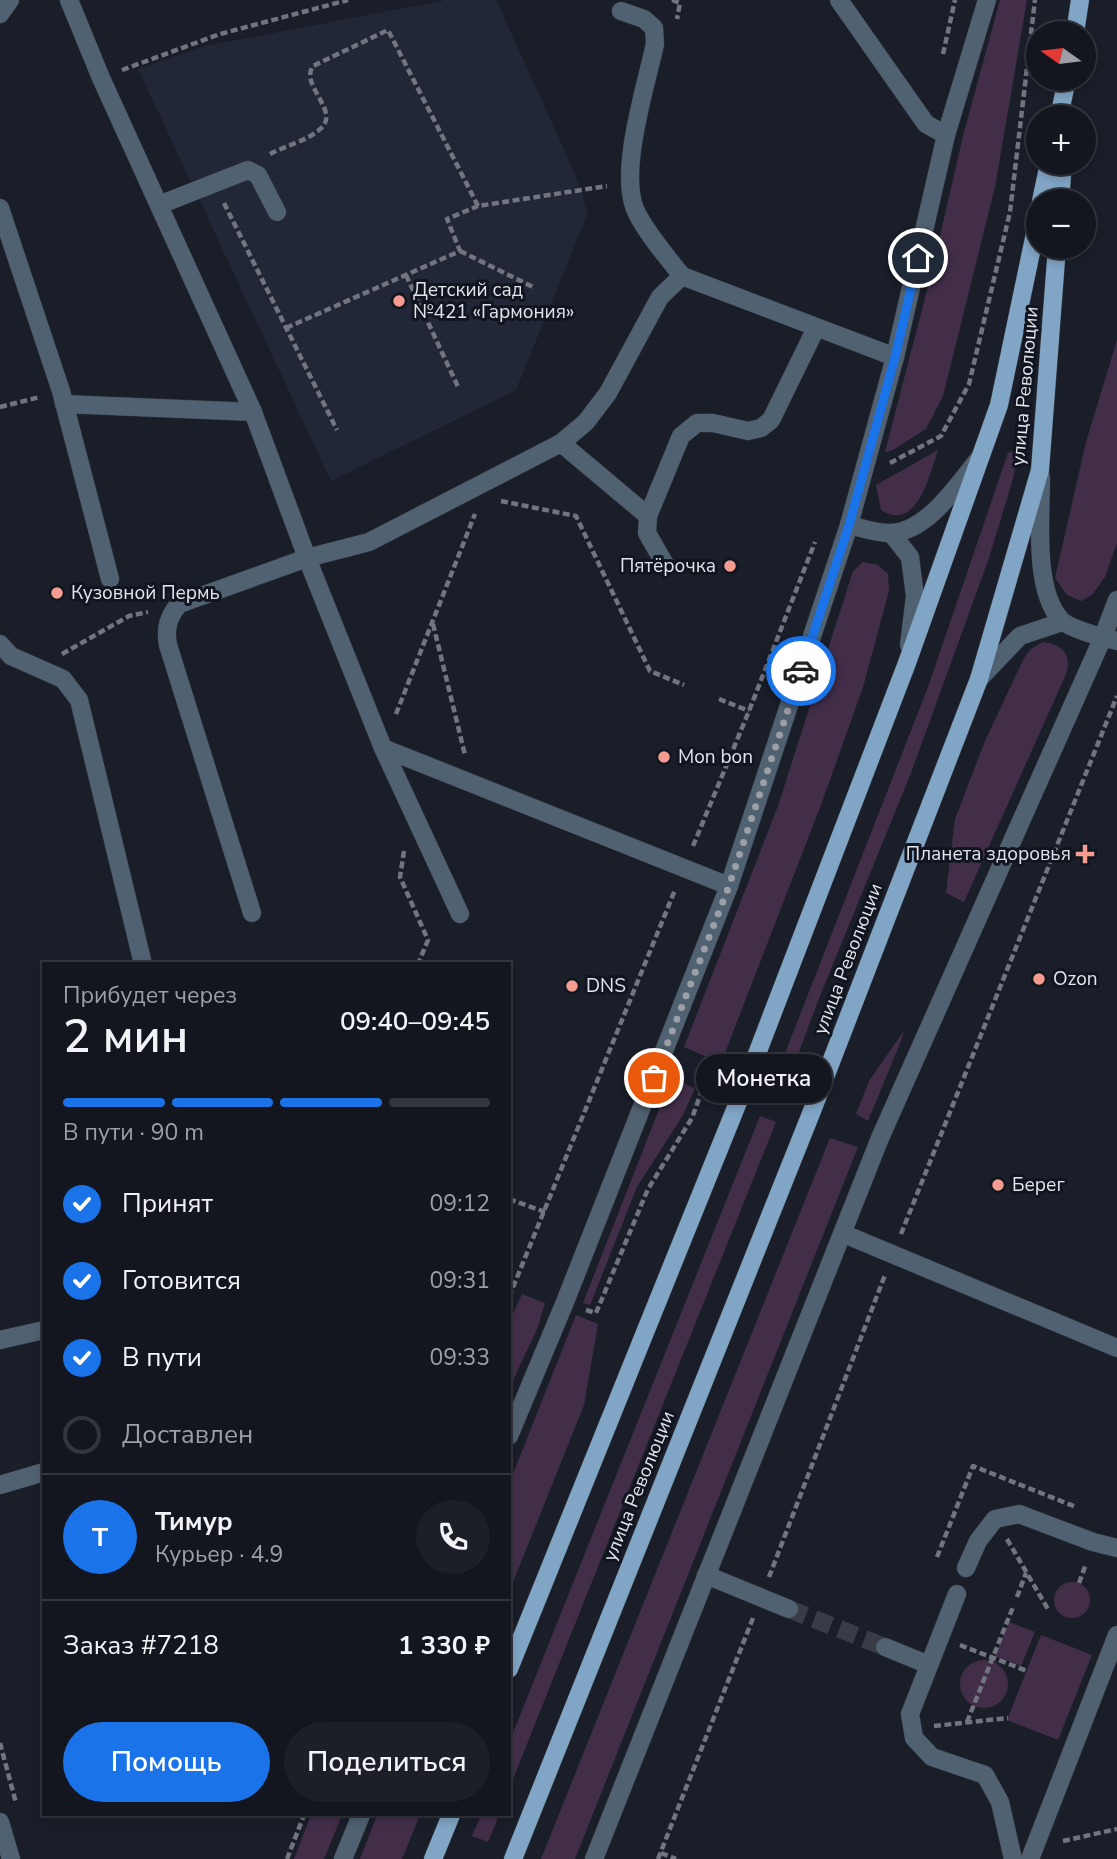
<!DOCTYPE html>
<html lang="ru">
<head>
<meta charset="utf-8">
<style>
  :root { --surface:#14161f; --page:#1d1f28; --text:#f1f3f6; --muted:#9d9fa4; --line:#33353d; --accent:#1a73e8 }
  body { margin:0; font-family:"Nunito Sans",sans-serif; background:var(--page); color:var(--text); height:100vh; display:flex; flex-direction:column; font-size:26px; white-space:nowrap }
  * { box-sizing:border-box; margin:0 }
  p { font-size:23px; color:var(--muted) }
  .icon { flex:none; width:38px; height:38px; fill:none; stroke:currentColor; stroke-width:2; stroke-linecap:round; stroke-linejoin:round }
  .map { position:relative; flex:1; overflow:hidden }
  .details { position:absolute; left:42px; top:962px; width:469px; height:854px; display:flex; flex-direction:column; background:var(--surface); border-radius:0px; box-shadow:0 4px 10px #0003,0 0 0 2px var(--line) }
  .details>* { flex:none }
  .needle { width:46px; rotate:284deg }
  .buttons { position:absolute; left:1026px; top:21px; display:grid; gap:14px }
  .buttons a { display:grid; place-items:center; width:70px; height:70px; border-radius:50%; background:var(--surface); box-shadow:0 4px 10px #0003,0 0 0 2px var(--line); font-size:35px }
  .pin { position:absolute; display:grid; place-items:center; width:60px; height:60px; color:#fff; margin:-30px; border:4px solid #fff; border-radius:50%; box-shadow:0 2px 7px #0007 }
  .courier { position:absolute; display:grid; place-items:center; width:70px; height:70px; margin:-35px; border:5px solid #1a73e8; border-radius:50%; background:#fff; color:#222; box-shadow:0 2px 9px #0007 }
  .bubble { position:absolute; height:49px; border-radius:24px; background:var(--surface); box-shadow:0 4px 10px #0003,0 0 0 2px var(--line); font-size:23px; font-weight:600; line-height:49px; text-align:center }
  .headline em { font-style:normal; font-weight:600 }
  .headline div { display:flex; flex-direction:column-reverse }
  .headline { display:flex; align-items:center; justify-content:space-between; height:119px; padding:0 21px }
  h1 { font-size:46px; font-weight:600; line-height:52px }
  .bar { display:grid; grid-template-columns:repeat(4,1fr); gap:10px 7px; align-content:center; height:84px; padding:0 21px }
  .bar i { height:9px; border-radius:5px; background:var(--line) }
  .bar .current { background:var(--accent) }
  .bar p { grid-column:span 4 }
  .line { display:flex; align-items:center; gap:18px; padding:0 21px; border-top:2px solid var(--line) }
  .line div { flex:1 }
  .round { display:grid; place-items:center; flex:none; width:74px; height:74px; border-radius:37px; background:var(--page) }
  ol { padding:0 21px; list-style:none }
  li { display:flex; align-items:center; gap:21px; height:77px }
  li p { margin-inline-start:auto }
  li .icon { padding:7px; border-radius:50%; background:var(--accent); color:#fff; stroke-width:4 }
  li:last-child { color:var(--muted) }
  li i { width:38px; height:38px; border:4px solid var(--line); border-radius:50% }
  .button { display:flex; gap:14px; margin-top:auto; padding:14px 21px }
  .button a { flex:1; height:80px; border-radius:42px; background:var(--accent); color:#fff; font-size:28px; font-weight:600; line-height:80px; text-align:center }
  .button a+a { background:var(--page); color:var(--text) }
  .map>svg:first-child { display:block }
  .built { fill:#212737 }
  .green { fill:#432e4a }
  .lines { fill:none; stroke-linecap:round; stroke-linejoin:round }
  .minor-tunnel { stroke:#383c46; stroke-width:18; stroke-dasharray:18 9; stroke-linecap:butt }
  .minor-casing { stroke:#363a44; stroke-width:19 }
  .major-casing { stroke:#363a44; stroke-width:19 }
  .path { stroke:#72757f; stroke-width:4.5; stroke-dasharray:7 3.5; stroke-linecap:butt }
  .minor { stroke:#506171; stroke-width:18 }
  .major { stroke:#81a5c5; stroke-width:18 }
  .done { stroke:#9b9fa8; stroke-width:7; stroke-dasharray:0 12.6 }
  .route { stroke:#1a73e8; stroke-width:9 }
  .poi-dot { fill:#f59c90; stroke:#11151f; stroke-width:2.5 }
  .labels { text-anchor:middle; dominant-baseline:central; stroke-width:6; stroke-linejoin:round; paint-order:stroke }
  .poi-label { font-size:19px; fill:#e1e4ec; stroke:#11151f; text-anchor:start }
  .street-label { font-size:19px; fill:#e1e4ec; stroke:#11151f }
</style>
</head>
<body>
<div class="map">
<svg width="1117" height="1859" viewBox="0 0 1117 1859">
  <rect width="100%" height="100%" fill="#1a1e29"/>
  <path class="built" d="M446 0H496L574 171 588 212 516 390 331 481 138 69 205 46Z"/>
  <g class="green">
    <path d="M1000 0H1027L995 187 943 396 926 429 893 450 885 452 930 279 963 136Z"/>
    <path d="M1117 340V543L1105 577 1092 595 1081 601 1067 595 1055 578 1086 442Z"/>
    <path d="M938 450C930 474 917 533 881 510L876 485Z"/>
    <path d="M1013 451 1017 460 1013 479 989 558 911 773 818 1001 787 1084 775 1079 928 687 1008 453Z"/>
    <path d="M863 562 878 565 888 574 889 591 863 687 821 805 721 1063 684 1047 778 806 853 571Z"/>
    <path d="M1043 642C1061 644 1071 653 1067 672L964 902 946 893 955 819 985 741 1024 658 1031 649Z"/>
    <path d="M903 1032V1036L868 1121 856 1114 869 1081Z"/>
    <path d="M671 1079 695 1088 683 1115 637 1187 590 1305 583 1303Z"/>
    <path d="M760 1116 776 1122 509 1789V1743Z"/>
    <path d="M830 1138 858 1147 575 1859H541Z"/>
    <path d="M522 1294 545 1303 537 1329 509 1389V1322Z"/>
    <path d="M576 1315 598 1324 584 1405 509 1592V1484Z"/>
    <circle cx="1072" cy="1600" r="18"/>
    <path d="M1009 1622 1035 1632 1021 1666 995 1656Z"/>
    <path d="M1041 1635 1092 1655 1058 1740 1007 1720Z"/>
    <circle cx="984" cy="1684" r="24"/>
    <path d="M311 1815H342L324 1859H294Z"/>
    <path d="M377 1815H420L402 1859H360Z"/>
    <path d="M481 1815H499L488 1842 472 1836Z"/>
  </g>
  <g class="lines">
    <path class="minor-tunnel" d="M789 1609 885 1647"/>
    <g class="minor-casing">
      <g id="minor">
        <path d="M69 0 101 78 253 412 307 558 383 748 460 914"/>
        <path d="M839 0 926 124 946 135"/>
        <path d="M621 11 644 19 654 28 655 44C646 86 619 170 635 209 643 229 668 258 682 276"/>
        <path d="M0 14 10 0"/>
        <path d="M159 205 248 170 258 175 277 212"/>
        <path d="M0 208 61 391 110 579"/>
        <path d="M64 404 253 412"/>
        <path d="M561 443 648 516"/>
        <path d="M1041 477C1041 516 1033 590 1061 620 1070 629 1104 638 1117 641"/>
        <path d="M849 525C862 528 879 534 892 533 927 531 957 486 977 461"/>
        <path d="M891 533 910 557 915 596 909 645"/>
        <path d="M666 566 647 533 648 516 681 436 697 423H713L748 431 761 428 771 420 816 328"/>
        <path d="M0 644 11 656 63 679 79 700 143 964"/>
        <path d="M979 679 1020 636 1062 622"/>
        <path d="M383 748 729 886"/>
        <path d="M252 913 168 645C165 629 168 617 179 604L307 558 369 542 561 443 586 422 608 393 660 297 682 276 895 357"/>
        <path d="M844 1234 1117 1348"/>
        <path d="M0 1340 44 1330"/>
        <path d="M509 1436 565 1302 729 886 849 525 895 357 946 135 987 0"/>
        <path d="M0 1485 44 1472"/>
        <path d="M966 1568 978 1541 995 1519 1019 1514 1093 1542 1117 1548"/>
        <path d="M706 1575 789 1609"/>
        <path d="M957 1594 910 1714 914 1738 932 1757 985 1775 1000 1802 1013 1859"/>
        <path d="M885 1647 929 1665"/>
        <path d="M0 1822 11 1859"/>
        <path d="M343 1859 361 1815"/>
        <path d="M594 1859 880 1138 1103 637 1117 600"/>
        <path d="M1030 1859 1117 1635"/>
      </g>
    </g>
    <g class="major-casing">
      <g id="major">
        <path d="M1075 33 1080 0"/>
        <path d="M1059 117 1067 79"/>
        <path d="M1041 201 1049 163"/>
        <path d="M1060 201 1063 163"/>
        <path d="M509 1669 745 1085 907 663 999 405 1038 219"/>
        <path d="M433 1859 451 1815"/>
        <path d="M513 1859 812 1111 979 679 1040 470 1057 247"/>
      </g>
    </g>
    <g class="path">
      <path d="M672 0 680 3 677 19"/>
      <path d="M943 54 955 0"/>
      <path d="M122 70 220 34 348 0"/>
      <path d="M270 154C285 146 306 141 319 130 343 112 299 86 313 66L388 30 478 206 607 186"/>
      <path d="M224 203 337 430"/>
      <path d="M460 251 535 288"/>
      <path d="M406 275 459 389"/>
      <path d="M286 328 460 251 447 219 478 206"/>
      <path d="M0 407 40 397"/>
      <path d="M890 463 941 436 969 384 1010 212 1035 0"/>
      <path d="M501 501 576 516 650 671 684 685"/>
      <path d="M433 624 465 755"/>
      <path d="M62 654 129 616 148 612"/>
      <path d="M719 699 749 711"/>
      <path d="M396 714 475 514"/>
      <path d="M693 846 749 711 815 542"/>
      <path d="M404 851 400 877 428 940 418 964"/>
      <path d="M509 1199 545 1212"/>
      <path d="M901 1234 1117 696"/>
      <path d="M509 1297 675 890"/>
      <path d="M586 1310 596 1313 648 1189 692 1118 709 1071"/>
      <path d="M1007 1539 1049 1611"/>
      <path d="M937 1557 973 1466 1076 1507"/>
      <path d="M769 1577 885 1275"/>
      <path d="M1079 1583 1086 1564"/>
      <path d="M1017 1597 1026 1573"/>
      <path d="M960 1645 1027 1671"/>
      <path d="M967 1722 1013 1607"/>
      <path d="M934 1726 1008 1718"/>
      <path d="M0 1743 16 1803"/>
      <path d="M1063 1841 1117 1829"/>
      <path d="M661 1853 676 1859"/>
      <path d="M287 1859 304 1815"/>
      <path d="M658 1859 753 1618"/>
    </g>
    <use href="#minor" class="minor"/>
    <use href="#major" class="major"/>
  </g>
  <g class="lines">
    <path class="done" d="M654 1078 729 886 801 671"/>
    <path class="route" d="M801 671 849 525 895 357 918 258"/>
  </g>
  <g class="poi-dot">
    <circle cx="399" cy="301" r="7"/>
    <circle cx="730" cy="566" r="7"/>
    <circle cx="57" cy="593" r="7"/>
    <circle cx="664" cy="757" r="7"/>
    <path d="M1081.5 843.5h7v7h7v7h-7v7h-7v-7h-7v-7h7z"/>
    <circle cx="1039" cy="979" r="7"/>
    <circle cx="572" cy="986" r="7"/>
    <circle cx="998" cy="1185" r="7"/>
  </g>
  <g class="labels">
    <g class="poi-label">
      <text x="413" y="290">Детский сад<tspan x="413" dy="22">№421 «Гармония»</tspan></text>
      <text x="716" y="566" text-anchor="end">Пятёрочка</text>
      <text x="71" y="593">Кузовной Пермь</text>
      <text x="678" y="757">Mon bon</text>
      <text x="1071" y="854" text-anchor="end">Планета здоровья</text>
      <text x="1053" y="979">Ozon</text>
      <text x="586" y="986">DNS</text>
      <text x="1012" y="1185">Берег</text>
    </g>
    <g class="street-label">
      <text transform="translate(1025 386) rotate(-85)">улица Революции</text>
      <text transform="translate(848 959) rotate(-69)">улица Революции</text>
      <text transform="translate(639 1486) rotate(-68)">улица Революции</text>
    </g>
  </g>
</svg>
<div class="buttons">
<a><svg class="needle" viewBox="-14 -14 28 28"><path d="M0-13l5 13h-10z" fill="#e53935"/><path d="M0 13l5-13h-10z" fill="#9d9fa4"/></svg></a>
<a>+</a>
<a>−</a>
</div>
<div class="pin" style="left:654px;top:1078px;background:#ea580c"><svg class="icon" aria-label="bag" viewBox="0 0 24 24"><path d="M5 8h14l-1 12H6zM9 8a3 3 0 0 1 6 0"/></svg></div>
<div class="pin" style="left:918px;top:258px;background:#1f2937"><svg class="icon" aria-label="home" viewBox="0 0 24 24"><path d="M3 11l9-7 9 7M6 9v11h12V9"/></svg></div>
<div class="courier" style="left:801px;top:671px"><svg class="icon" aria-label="car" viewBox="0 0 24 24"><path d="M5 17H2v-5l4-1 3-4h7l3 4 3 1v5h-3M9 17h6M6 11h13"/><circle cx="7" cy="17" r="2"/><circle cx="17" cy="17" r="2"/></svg></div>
<div class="bubble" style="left:696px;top:1054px;width:136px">Монетка</div>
<section class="details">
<div class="headline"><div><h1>2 мин</h1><p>Прибудет через</p></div><em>09:40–09:45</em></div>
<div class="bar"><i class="current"></i><i class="current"></i><i class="current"></i><i></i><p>В пути · 90 m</p></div>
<ol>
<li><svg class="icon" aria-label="check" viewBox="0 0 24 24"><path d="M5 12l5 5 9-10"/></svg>Принят<p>09:12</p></li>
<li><svg class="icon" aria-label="check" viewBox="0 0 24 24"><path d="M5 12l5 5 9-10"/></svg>Готовится<p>09:31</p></li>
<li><svg class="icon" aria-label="check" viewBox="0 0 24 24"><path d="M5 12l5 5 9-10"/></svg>В пути<p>09:33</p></li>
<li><i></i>Доставлен</li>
</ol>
<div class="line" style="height:126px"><b class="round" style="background:var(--accent);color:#fff">Т</b><div><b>Тимур</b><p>Курьер · 4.9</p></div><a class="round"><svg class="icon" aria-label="phone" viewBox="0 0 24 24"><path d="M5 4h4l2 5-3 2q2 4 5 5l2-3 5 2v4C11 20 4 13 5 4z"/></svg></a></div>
<div class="line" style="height:91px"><div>Заказ #7218</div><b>1 330 ₽</b></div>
<div class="button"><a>Помощь</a><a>Поделиться</a></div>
</section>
</div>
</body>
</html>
